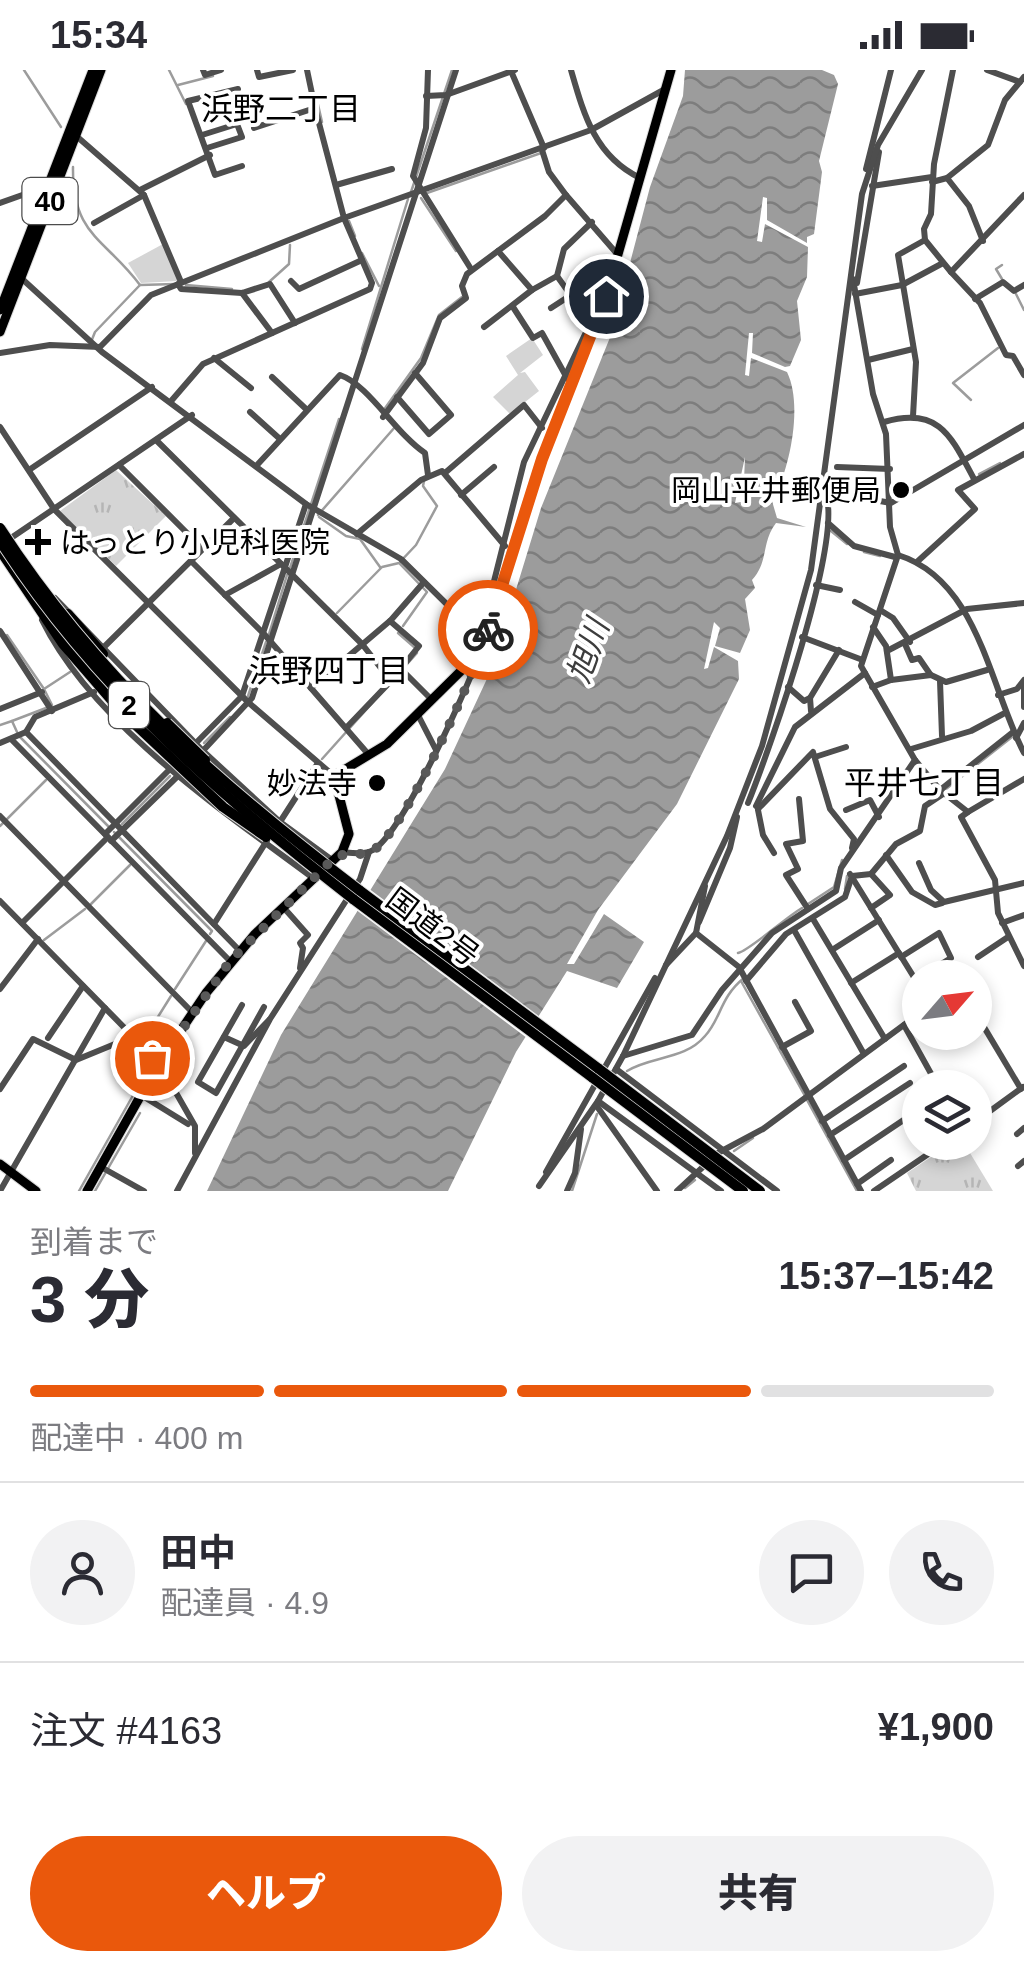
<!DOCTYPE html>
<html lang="ja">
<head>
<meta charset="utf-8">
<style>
  :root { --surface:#fff; --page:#f2f2f3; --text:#2b2b33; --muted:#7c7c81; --line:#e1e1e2; --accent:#ea580c }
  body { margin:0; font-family:Arial,"Noto Sans JP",sans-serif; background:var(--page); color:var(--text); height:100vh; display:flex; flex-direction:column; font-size:38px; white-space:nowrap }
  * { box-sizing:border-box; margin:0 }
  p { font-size:32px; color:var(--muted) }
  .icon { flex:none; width:55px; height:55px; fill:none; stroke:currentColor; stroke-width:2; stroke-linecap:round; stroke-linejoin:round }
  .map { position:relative; height:1121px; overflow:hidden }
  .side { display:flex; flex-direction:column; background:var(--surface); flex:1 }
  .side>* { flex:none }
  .needle { width:65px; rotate:62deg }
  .tools { position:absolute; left:902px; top:890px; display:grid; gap:20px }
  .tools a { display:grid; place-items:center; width:90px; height:90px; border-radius:50%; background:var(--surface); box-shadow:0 5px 15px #0003; font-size:50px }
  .pin { position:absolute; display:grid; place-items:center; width:85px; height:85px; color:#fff; margin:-42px; border:5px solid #fff; border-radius:50%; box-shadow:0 2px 10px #0007 }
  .courier { position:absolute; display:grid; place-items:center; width:100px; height:100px; margin:-50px; border:8px solid #ea580c; border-radius:50%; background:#fff; color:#222; box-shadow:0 2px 12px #0007 }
  .headline em { font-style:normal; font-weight:800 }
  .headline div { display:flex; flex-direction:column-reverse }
  .headline { display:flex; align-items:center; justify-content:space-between; height:170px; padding:0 30px }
  h1 { font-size:65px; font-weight:800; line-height:75px }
  .bar { display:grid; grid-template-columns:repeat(4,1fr); gap:15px 10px; align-content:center; height:120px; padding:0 30px }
  .bar i { height:12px; border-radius:8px; background:var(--line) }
  .bar .on { background:var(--accent) }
  .bar p { grid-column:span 4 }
  .line { display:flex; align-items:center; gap:25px; padding:0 30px; border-top:2px solid var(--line) }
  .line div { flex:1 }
  .round { display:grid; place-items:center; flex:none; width:105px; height:105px; border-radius:52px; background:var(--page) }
  .action { display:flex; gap:20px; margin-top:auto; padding:20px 30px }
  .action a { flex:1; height:115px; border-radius:60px; background:var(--accent); color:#fff; font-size:40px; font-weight:800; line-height:115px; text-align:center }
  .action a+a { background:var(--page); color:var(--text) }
  .status { display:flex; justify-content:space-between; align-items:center; height:70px; padding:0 50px; background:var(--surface); direction:ltr }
  .status svg { height:28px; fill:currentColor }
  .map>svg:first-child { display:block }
  .grass { fill:#d5d5d5 }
  .park { fill:url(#park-tufts) }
  .water { fill:url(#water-waves) }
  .pier { fill:#fff }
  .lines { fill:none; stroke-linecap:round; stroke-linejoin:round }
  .stream { stroke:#9c9c9c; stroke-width:2.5 }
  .major-casing { stroke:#dbdbdb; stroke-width:11 }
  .highway-casing { stroke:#dbdbdb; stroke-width:12 }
  .minor { stroke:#4e4e4e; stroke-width:6 }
  .major { stroke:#000; stroke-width:9 }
  .highway { stroke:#000; stroke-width:10 }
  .highway-bridge-casing { stroke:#dbdbdb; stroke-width:12; stroke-linecap:butt }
  .highway-bridge { stroke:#000; stroke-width:10 }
  .done { stroke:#595959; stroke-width:10; stroke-dasharray:0 18 }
  .route { stroke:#ea580c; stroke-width:12 }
  .poi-dot { fill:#000; stroke:#fff; stroke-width:4 }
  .labels { text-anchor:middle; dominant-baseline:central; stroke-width:8; stroke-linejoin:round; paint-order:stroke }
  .shield { fill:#fff; stroke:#4c4c4c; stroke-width:2.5 }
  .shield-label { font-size:28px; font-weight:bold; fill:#000 }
  .poi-label { font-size:30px; fill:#000; stroke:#fff; text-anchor:end }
  .street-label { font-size:30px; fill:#000; stroke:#fff }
  .neighbourhood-label { font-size:32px; fill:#000; stroke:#fff }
  .water-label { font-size:32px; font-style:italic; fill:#3d3d3d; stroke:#fff }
</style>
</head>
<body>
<div class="status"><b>15:34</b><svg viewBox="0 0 49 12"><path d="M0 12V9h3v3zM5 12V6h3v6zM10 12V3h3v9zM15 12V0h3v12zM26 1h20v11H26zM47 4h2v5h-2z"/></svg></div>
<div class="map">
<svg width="1024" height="1121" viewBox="0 0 1024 1121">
  <defs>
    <pattern id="park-tufts" width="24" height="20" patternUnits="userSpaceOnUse" patternTransform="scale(2.5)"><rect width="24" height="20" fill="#d5d5d5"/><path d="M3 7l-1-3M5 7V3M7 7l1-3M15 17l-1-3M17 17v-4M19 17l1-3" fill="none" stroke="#b5b5b5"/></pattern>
    <pattern id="water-waves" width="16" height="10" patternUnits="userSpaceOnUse" patternTransform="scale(2.5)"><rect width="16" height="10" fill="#9c9c9c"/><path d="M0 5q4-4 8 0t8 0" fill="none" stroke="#7d7d7d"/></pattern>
  </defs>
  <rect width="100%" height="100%" fill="#fff"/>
  <g class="grass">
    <path d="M163 174 178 211 141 213 128 193Z"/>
    <path d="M532 268 543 285 520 303 525 302 539 321 510 344 493 327 518 305 506 286Z"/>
  </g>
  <g class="park">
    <path d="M116 400 166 446 116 496 60 441Z"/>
    <path d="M952 1073H964L993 1121H916L907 1103Z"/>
  </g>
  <path class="water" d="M685 0H822L834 5 838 14 819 91 822 102 814 164 807 167V173L767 150V128L763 127 757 171 762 172 765 154 808 177 807 207 797 231 801 270 790 296 785 297 752 283 753 263H749L745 305 749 306 751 288 787 302C803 335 790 396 775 426L744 411 745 387 735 433 741 432 743 413 772 431 777 448 806 457 776 453C761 472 769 492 752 510L755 518 745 529 750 560 740 583 715 576 720 558 714 552 704 599 708 598 714 577 738 591 739 609 677 734 598 840 567 894H574L604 844 644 872 617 918 567 901 516 982 448 1121H207L281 965 445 699 492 598 541 438 611 265 650 117 683 26Z"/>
  <path class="pier" d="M368 818 544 950 531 971 355 839Z"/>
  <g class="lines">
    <g class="stream">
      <path d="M24 0 61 57"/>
      <path d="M169 0 186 34"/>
      <path d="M178 15 213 6"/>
      <path d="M316 26 322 52"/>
      <path d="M73 97C72 166 105 168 140 215"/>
      <path d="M411 122 452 0"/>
      <path d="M427 123 541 83"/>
      <path d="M421 128 456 181"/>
      <path d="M349 151 355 166"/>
      <path d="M362 183 379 216"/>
      <path d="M1002 209 996 199 1002 195"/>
      <path d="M269 212 289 194 290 175"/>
      <path d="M186 215 232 219"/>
      <path d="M1016 224 1024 240"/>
      <path d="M91 272 95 262 140 215 175 214"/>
      <path d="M362 279 408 129"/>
      <path d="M971 330 953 313 998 278"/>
      <path d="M383 341 421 288 439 245 462 227"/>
      <path d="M979 404 1000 393"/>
      <path d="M318 445 395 357"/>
      <path d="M319 447 346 466 360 469 380 497"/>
      <path d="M831 461 847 474"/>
      <path d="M864 482 880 486"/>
      <path d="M400 494 427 522 403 556"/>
      <path d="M290 498 339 349"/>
      <path d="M337 543 382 497 399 493 416 475 437 436 423 416 424 411"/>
      <path d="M398 563 414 577"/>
      <path d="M269 564 287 505"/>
      <path d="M7 565 44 619"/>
      <path d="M248 626 266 572"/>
      <path d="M52 635 44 619 70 602"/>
      <path d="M12 651 46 638"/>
      <path d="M0 655 12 651 17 662"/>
      <path d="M20 667 109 757"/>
      <path d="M204 673 230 647"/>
      <path d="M322 689 417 583"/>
      <path d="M946 719 1012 667"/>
      <path d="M122 754 170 706"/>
      <path d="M0 756 46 710"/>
      <path d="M114 762 212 861 210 864"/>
      <path d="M845 819 847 806"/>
      <path d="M91 834 130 795"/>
      <path d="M808 834 834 817 842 790"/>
      <path d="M44 870 85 839"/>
      <path d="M738 883C749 881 786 847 802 838"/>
      <path d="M741 911 805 1026"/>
      <path d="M175 919 206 871"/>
      <path d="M141 974 171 926"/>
      <path d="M627 1001C651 986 685 990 705 966 721 949 720 927 744 908"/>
      <path d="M807 1030 857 1121"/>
      <path d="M734 1081 753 1068"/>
      <path d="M685 1118 695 1110"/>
      <path d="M79 1121 153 990"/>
      <path d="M95 1121 140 1043"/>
      <path d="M572 1121 597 1044"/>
    </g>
    <g class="major-casing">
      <g id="major">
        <path d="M0 240 93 0"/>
        <path d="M0 262 101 0"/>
        <path d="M0 1094 36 1121"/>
        <path d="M87 1121 159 993 206 923 255 864 342 782 349 764 334 706 387 674 472 590 496 534 542 389 606 226 671 0"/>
      </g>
    </g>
    <g class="highway-casing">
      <g id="highway">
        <path d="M0 480 63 574 121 641"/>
        <path d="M68 544 103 584"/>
        <path d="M359 820 599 999"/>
        <path d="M353 829 593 1008"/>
      </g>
    </g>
    <g class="minor">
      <path d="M203 0 205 5 221 0"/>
      <path d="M257 0 259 7 293 0"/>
      <path d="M428 0 426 58 413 106 471 199"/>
      <path d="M571 0C584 45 595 86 640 108"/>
      <path d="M953 0 934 94 931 144 924 159 925 170 951 202 1024 125"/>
      <path d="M987 0 1020 12"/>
      <path d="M511 1 544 78"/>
      <path d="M238 19 188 31 215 105 242 96"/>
      <path d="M426 26 446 25 515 0"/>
      <path d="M254 58 315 38 307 0"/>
      <path d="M74 64 144 125 181 212"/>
      <path d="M202 65 237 54 242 67 207 78"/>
      <path d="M542 80 549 102 566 125 618 185"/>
      <path d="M866 99 891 0"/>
      <path d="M947 108 969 136 983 171"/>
      <path d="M932 112 947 108 988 75 1005 30 1024 7"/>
      <path d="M336 115 392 99"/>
      <path d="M872 116 932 107"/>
      <path d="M140 120 210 85"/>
      <path d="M0 133 28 123 45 124"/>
      <path d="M94 153 144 125"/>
      <path d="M951 202 980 233 1006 285 1013 286 1024 305"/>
      <path d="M557 206 590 252"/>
      <path d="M20 207 102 282 306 434 401 489 480 567"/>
      <path d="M853 209 873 324 886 364 890 457 898 485 861 596 915 690 940 720 968 742 961 747 995 810 998 843 1024 896"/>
      <path d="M291 211 299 219 362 190"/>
      <path d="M857 213 879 82"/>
      <path d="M178 214 181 219 242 223 270 214 295 253"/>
      <path d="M532 220 557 206 564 179 592 152"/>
      <path d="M242 223 272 263"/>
      <path d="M855 224 902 215 943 193"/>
      <path d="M975 229 1003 212 1014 221 1024 215"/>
      <path d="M513 237 533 268 542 263 567 308"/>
      <path d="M551 238 571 225"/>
      <path d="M484 257 532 220 498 181"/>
      <path d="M0 283 50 275 100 277 151 225 344 148 591 60 667 18"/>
      <path d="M214 288 251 318"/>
      <path d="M868 290 913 279"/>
      <path d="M272 307 306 339"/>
      <path d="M397 327 429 364 451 345 415 303"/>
      <path d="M172 330 203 294 370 219 372 213 344 148 315 38"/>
      <path d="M250 342 280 369"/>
      <path d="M913 346 916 292 898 185 925 170"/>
      <path d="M383 347 423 293 440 248 466 228 462 216 467 204 545 146 566 125"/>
      <path d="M884 352C939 336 951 366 974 409"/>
      <path d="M0 357 54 439 249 633 334 706"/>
      <path d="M156 370 362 574 391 611 346 658"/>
      <path d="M258 394 340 305C369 315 395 363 425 383L428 405"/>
      <path d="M119 395 202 478"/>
      <path d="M837 397 890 399"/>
      <path d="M29 400 152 317"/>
      <path d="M446 402 524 335 542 358"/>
      <path d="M824 421 891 433 1024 355"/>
      <path d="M461 425 494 397"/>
      <path d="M828 453 854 476 895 487"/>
      <path d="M357 464 421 410 442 401 505 476"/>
      <path d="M11 468 192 345"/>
      <path d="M898 485C978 510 989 615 1024 683"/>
      <path d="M191 491 264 564 369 685"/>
      <path d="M918 491 975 439 958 420 1024 384"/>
      <path d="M816 515 840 520"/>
      <path d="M225 525 281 494"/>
      <path d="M55 528 203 681 280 752 332 790"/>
      <path d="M855 532 878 545"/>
      <path d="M880 540 893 548 910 572"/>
      <path d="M42 550C93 654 223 741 313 808"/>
      <path d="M390 551 419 576 391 611"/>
      <path d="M483 555 524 392 599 235"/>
      <path d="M873 557 886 576 891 610"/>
      <path d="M0 561 52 641"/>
      <path d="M802 567 860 589"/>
      <path d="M905 574 912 590 919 588 930 604"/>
      <path d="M104 577 234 448"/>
      <path d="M887 581 967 539 1024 533"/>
      <path d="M403 601 432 630"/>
      <path d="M940 611 942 666"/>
      <path d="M1024 616V637"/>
      <path d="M788 617 804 631 810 628"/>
      <path d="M872 617 891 610 931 605 946 612 987 600"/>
      <path d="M311 618 391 550 424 512"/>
      <path d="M998 625 1017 619 1024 610"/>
      <path d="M0 639 42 622"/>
      <path d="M811 641 810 628 839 580"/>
      <path d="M418 645 436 680"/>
      <path d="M26 662 240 881"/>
      <path d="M1016 668 1024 653"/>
      <path d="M11 669 230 891"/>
      <path d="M0 673 26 662 35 647 94 622"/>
      <path d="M193 676 242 626 306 434"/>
      <path d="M911 679 971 661 1003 644"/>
      <path d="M199 685 252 628 456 0"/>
      <path d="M815 687 846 677"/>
      <path d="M940 720 1013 662"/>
      <path d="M799 729 803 771 786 774 798 799 786 805 808 839"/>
      <path d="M748 733C769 681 845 467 825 422"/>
      <path d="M756 736 795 657 865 603"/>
      <path d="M758 739 813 682 830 739 854 769 852 778"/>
      <path d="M758 740 763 765 774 783"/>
      <path d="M846 740 870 730 879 747"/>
      <path d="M968 742 1024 709"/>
      <path d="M0 746 192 942"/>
      <path d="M278 755 318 693"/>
      <path d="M105 764 173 696"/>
      <path d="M111 771 183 701"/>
      <path d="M342 782C352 783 364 785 373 780 405 761 471 609 486 569"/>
      <path d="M886 785 912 822 935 835 942 833"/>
      <path d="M919 793 931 820 944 832 1024 813"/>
      <path d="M850 804 920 917"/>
      <path d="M871 804 890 825 871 838"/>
      <path d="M705 816 696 863 739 897 861 1121"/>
      <path d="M0 831 159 993 195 1056V1083"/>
      <path d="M284 838 308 865 300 873 303 878 300 898"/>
      <path d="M813 849 885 969"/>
      <path d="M699 852 730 778 737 747"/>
      <path d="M22 853 108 767"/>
      <path d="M1002 853 1024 845"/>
      <path d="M214 854 268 769"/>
      <path d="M794 860 864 984"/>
      <path d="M832 880 879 850"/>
      <path d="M901 887 939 863 951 888 915 910"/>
      <path d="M978 887 1008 867"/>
      <path d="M666 895 696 863"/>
      <path d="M746 911 786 864 845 827 852 806 871 804 896 774 920 761 925 736 946 722"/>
      <path d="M851 913 899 883"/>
      <path d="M0 919 38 869"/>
      <path d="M242 935 198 1012 216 1023 264 937"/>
      <path d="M975 942 1021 1019"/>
      <path d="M904 955 939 1018"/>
      <path d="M948 962 953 972"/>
      <path d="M224 967 244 976 269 950"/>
      <path d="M48 968 83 916"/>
      <path d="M782 977 811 961 795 932"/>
      <path d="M623 986 692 965 722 920 772 863 836 821 841 798 915 690"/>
      <path d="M616 999 777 1121"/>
      <path d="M0 1019 33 969 76 990 132 967"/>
      <path d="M141 1025 188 1054"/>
      <path d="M598 1031 721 1121"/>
      <path d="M596 1035 657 1121"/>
      <path d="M822 1051 904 996"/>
      <path d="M975 1052 1023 1017"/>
      <path d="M1017 1064 1024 1058"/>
      <path d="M830 1065 910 1013"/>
      <path d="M844 1090 914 1043"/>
      <path d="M1018 1096 1024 1091"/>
      <path d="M101 1097 144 1121"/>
      <path d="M546 1102 655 908"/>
      <path d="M857 1114 891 1090"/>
      <path d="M539 1116 598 1031 623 986 727 766 762 676 811 500 862 124 878 75 922 0"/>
      <path d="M0 1121 105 938"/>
      <path d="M177 1121 270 949 360 809 369 782"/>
      <path d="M567 1121 575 1103 581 1059"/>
      <path d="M677 1121 718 1083 763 1059 920 943"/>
      <path d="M874 1121 946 1072"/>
    </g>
    <use href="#major" class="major"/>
    <use href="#highway" class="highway"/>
    <g class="highway-bridge-casing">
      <g id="highway-bridge">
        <path d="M0 458C98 609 217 712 359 820"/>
        <path d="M0 471C92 615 219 725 353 829"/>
        <path d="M121 641 223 737 266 767"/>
        <path d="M167 653 205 690"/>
        <path d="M599 999 760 1121"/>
        <path d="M593 1008 743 1121"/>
      </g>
    </g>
    <use href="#highway-bridge" class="highway-bridge"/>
  </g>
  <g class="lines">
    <path class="done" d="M152 988 159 993 230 891 332 790C346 779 361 789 375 779 408 754 475 603 488 560"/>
    <path class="route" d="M488 560 542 389 606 226"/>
  </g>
  <g class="poi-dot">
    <circle cx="901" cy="420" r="10"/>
    <path d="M33 457h10v10h10v10h-10v10h-10v-10h-10v-10h10z"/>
    <circle cx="377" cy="713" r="10"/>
  </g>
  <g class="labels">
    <g class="shield">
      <rect x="22.5" y="108" width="55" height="46" rx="8"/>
      <rect x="109" y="612" width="40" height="46" rx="8"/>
    </g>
    <g class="shield-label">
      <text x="50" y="131">40</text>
      <text x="129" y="635">2</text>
    </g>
    <g class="poi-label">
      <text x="881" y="420">岡山平井郵便局</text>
      <text x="60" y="472" text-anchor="start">はっとり小児科医院</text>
      <text x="357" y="713">妙法寺</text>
    </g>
    <g class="street-label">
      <text transform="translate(433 857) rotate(37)">国道2号</text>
    </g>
    <g class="neighbourhood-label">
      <text x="281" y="39">浜野二丁目</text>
      <text x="329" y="601">浜野四丁目</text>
      <text x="924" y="713">平井七丁目</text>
    </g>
    <g class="water-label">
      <text transform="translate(588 581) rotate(-70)">旭川</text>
    </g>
  </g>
</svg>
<div class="tools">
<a><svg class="needle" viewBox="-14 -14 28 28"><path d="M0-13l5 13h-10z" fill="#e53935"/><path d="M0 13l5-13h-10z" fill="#7c7c81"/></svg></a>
<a><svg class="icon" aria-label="layers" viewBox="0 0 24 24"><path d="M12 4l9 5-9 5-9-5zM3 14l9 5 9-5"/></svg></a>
</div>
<div class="pin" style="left:152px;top:988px;background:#ea580c"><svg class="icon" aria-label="bag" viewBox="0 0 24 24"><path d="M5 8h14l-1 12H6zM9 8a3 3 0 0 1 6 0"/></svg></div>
<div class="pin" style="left:606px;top:226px;background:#1f2937"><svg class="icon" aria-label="home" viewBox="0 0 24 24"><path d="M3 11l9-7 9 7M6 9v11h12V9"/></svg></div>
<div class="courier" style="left:488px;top:560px"><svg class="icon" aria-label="bike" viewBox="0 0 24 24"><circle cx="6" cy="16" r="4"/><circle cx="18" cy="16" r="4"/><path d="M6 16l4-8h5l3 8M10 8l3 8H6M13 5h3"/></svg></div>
</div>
<section class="side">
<div class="headline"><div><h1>3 分</h1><p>到着まで</p></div><em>15:37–15:42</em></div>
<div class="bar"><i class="on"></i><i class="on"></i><i class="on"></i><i></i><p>配達中 · 400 m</p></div>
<div class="line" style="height:180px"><a class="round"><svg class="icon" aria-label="person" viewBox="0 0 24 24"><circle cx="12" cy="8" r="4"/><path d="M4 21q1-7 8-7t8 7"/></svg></a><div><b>田中</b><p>配達員 · 4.9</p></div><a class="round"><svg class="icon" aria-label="chat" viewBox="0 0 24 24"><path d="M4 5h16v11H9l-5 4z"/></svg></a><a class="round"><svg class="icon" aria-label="phone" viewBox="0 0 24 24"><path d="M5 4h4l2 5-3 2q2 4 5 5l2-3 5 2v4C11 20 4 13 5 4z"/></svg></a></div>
<div class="line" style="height:130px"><div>注文 #4163</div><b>¥1,900</b></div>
<div class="action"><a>ヘルプ</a><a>共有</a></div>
</section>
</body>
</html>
